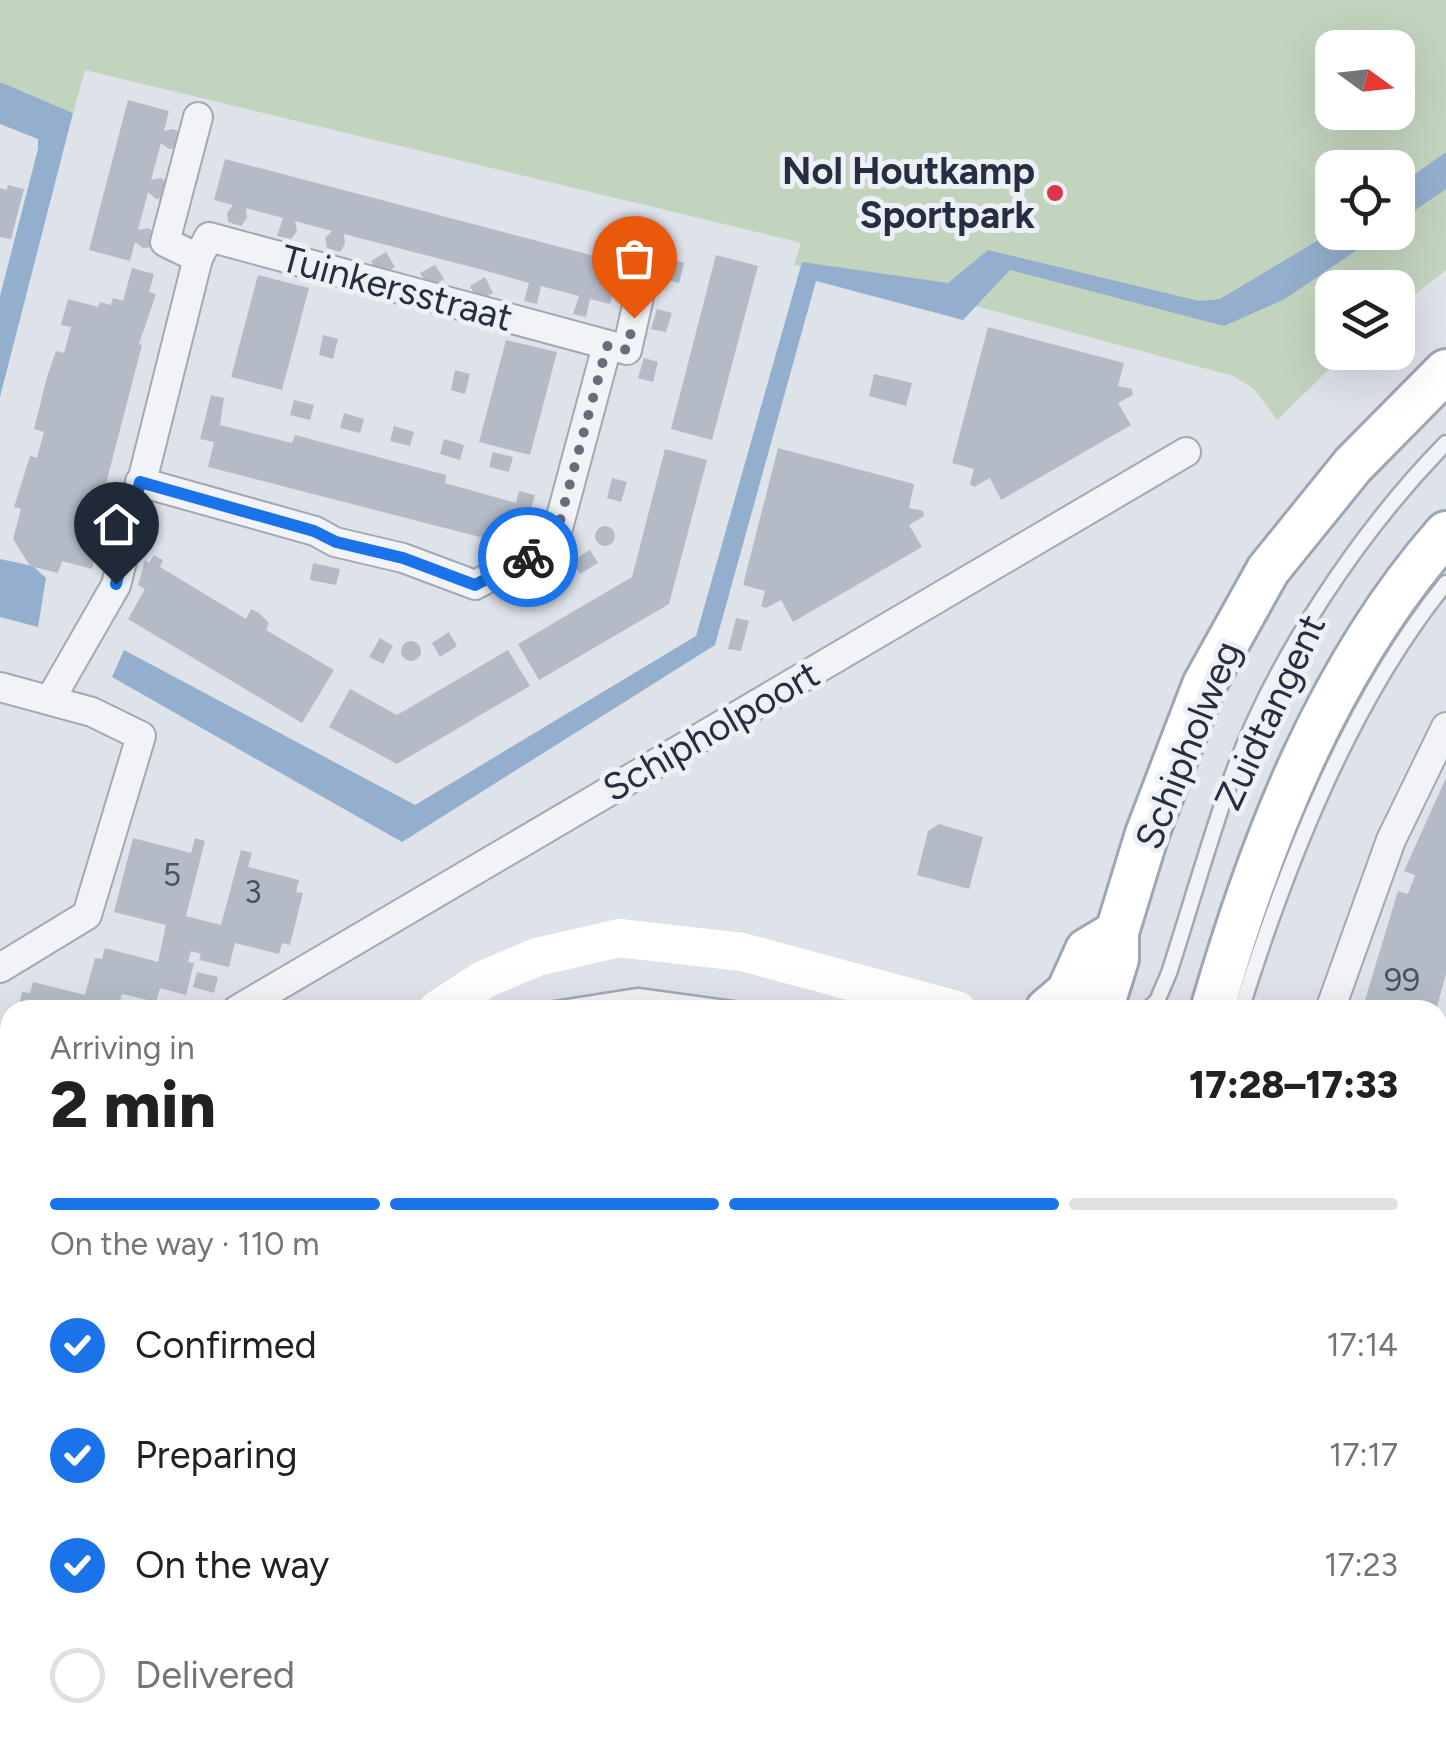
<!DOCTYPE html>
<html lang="en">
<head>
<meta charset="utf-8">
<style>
  :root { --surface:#fff; --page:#f2f2f2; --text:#202124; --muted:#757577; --line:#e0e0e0; --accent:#1a73e8 }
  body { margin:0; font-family:Figtree,sans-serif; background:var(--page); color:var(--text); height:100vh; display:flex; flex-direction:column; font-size:38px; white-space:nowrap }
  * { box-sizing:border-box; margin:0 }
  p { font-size:32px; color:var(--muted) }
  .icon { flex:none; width:55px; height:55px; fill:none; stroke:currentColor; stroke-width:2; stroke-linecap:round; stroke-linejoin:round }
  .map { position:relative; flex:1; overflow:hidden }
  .panel { position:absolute; left:0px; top:1000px; width:1448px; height:752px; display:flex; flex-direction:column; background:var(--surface); border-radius:30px 30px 0 0; box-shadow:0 10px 40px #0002 }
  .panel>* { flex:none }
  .needle { width:65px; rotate:105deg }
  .fabs { position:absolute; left:1315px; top:30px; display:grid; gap:20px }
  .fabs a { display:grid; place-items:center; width:100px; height:100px; border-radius:20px; background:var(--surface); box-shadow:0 10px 40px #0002; font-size:50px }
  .pin { position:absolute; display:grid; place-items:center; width:85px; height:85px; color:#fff; margin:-102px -42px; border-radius:50% 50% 50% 0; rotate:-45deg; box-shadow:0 0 10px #0007 }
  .pin .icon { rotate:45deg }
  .courier { position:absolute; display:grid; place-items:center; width:100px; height:100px; margin:-50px; border:8px solid #1a73e8; border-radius:50%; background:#fff; color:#222; box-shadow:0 2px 12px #0007 }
  .head em { font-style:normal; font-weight:800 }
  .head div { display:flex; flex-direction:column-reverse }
  .head { display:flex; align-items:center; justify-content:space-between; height:170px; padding:0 50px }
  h1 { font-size:65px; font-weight:800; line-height:75px }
  .bar { display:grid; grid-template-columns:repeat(4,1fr); gap:15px 10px; align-content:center; height:120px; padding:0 50px }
  .bar i { height:12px; border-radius:8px; background:var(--line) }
  .bar .on { background:var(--accent) }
  .bar p { grid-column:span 4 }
  ol { padding:0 50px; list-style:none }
  li { display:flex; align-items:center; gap:30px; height:110px }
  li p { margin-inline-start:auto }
  li .icon { padding:10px; border-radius:50%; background:var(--accent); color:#fff; stroke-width:4 }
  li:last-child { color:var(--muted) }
  li i { width:55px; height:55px; border:5px solid var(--line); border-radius:50% }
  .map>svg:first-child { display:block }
  .green { fill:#c3d4be; fill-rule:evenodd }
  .water { fill:#94afcd }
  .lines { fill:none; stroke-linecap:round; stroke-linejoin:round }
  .stream { stroke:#94afcd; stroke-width:10 }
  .building { fill:#b4bbc6 }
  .lane-casing { stroke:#a3a9b3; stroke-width:19 }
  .street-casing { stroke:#a3a9b3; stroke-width:32 }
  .primary-casing { stroke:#9ca6b6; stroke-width:48 }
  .lane { stroke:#f1f3f7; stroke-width:14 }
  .street { stroke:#f1f3f7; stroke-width:28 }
  .secondary { stroke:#fff; stroke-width:38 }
  .primary { stroke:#fff; stroke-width:42 }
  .done { stroke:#666e7c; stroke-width:10; stroke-dasharray:0 18 }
  .route { stroke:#1a73e8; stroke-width:12 }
  .poi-dot { fill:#dc344a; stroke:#edf1f6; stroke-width:4 }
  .labels { text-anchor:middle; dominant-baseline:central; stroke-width:10; stroke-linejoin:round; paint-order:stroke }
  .number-label { font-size:32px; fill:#495262 }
  .poi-label { font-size:38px; font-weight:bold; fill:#252f41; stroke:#edf1f6; text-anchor:end }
  .street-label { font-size:38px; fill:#252f41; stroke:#edf1f6 }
</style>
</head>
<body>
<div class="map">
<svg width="1446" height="1751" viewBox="0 0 1446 1751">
  <rect width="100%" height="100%" fill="#dee2e9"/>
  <path class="green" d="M0 0H1446V270L1398 308V288H1332V352L1346 353 1277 420 1254 389 1233 376 931 294 794 265 801 244 794 241 85 70 73 113 0 82ZM1332 48H1398V112H1332ZM1332 168H1398V232H1332Z"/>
  <g class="water">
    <path d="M0 82 73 113 0 397V296L38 149V139L0 124Z"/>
    <path d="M1446 152V189L1398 222V186Z"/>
    <path d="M1332 232 1382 233 1285 299 1224 326 1010 270 963 320 816 281 715 645 402 842 112 677 124 650 415 805 696 636 802 262 948 283 988 250 1199 301 1220 299Z"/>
    <path d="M0 559 33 566 46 578 38 627 0 617Z"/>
  </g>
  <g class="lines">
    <path class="stream" d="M804 1751 807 1742"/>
  </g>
  <g class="building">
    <path d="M128 100 169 111 164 131 174 129 183 135 178 148 169 149 161 143 151 180 161 178 169 184 166 197 156 199 148 192 138 230 148 228 156 234 152 247 143 248 135 242 130 261 89 250Z"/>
    <path d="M225 159 621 263 610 304 590 299 586 317 573 314 579 296 541 286 537 304 524 301 529 283 487 271 344 234 345 244 340 252 327 248 325 238 332 231 295 221 297 231 291 239 277 236 283 218 246 208 247 218 241 226 228 222 227 213 233 205 214 200Z"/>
    <path d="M8 185 24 189 11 239 0 237V188L7 190Z"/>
    <path d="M386 252 395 267 380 276 371 261Z"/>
    <path d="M716 255 758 266 712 440 671 429Z"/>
    <path d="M670 259 684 263 679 283 664 279Z"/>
    <path d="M435 265 444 279 429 288 420 273Z"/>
    <path d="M132 268 154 274 149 292 156 294 139 344 142 345 101 503 98 502 94 514 106 517 92 569 62 561 58 573 30 566 13 539 21 509 14 507 30 456 37 458 44 432 34 429 47 377 56 351 64 353 71 327 61 325 68 299 98 307 100 302 111 305 113 298 123 301Z"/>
    <path d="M258 275 309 288 282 390 231 377Z"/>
    <path d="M485 277 493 293 478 301 470 286Z"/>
    <path d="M657 309 672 313 666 332 651 329Z"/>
    <path d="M988 327 1124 363 1118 386 1132 389 1133 395 1118 403 1131 425 1001 500 990 478 974 487 970 484 974 469 952 463Z"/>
    <path d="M323 335 338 339 333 359 319 355Z"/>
    <path d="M506 340 557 352 530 455 479 442Z"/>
    <path d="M644 358 658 362 653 382 638 378Z"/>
    <path d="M455 370 470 374 465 394 451 390Z"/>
    <path d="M874 374 912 383 906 406 869 396Z"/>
    <path d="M211 395 224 398 220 425 292 443 295 435 446 475 445 483 516 503 519 491 535 495 527 523 514 521 507 544 208 467 214 442 200 439Z"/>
    <path d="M294 400 314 405 310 420 290 415Z"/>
    <path d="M344 413 364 419 360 433 340 428Z"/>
    <path d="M394 426 414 432 410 446 390 441Z"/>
    <path d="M444 439 464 445 460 460 440 454Z"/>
    <path d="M778 448 914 484 909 508 923 511 924 516 909 525 922 547 793 622 781 600 766 608 761 606 765 591 743 585Z"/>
    <path d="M665 449 707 460 669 604 539 680 518 644 632 577Z"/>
    <path d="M493 452 513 457 509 472 489 467Z"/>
    <path d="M612 478 627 482 621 502 607 498Z"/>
    <circle cx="605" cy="536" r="10"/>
    <path d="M590 550 598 563 580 574 572 561Z"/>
    <path d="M154 555 163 560 160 567 246 619 251 609 259 613 269 623 266 630 334 670 302 723 128 619 145 589 138 585 145 560 149 563Z"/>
    <path d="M313 563 340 569 336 585 310 580Z"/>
    <path d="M549 574 557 588 539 598 531 585Z"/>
    <path d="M736 618 749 621 741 651 728 649Z"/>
    <path d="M449 632 457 646 440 657 432 643Z"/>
    <path d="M380 638 393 646 383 664 369 657Z"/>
    <circle cx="411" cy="651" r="10"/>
    <path d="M508 650 530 686 397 764 329 727 350 689 397 715Z"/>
    <path d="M1446 778V974L1436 1010H1362L1398 891 1408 894 1415 875 1404 871Z"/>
    <path d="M939 824 983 837 969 889 917 875 928 831Z"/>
    <path d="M133 838 191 853 195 838 205 841 186 916 221 925 241 850 252 853 248 867 299 880 296 892 303 893 290 945 282 943 279 954 235 943 229 967 199 960 201 954 191 951 188 962 194 963 186 995 160 988 156 1002 122 994 118 1010H18L22 992 30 993 33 982 85 995 95 958 102 959 105 948 158 962 166 925 114 912Z"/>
    <path d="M197 972 218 977 214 993 193 987Z"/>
    <path d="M0 1026 10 1029 6 1095 10 1096V1108L0 1105Z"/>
    <path d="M1168 1742H1235L1233 1751H1166Z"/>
  </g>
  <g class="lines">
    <g class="lane-casing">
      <g id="lane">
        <path d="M549 1010 638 996 740 1010"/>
        <path d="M1147 1010 1157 1001 1169 973C1190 908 1209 841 1232 776 1274 659 1359 532 1446 443"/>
        <path d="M1241 1010C1286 866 1350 701 1446 583"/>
        <path d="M0 1482 10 1472"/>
        <path d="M1438 1568H1446"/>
        <path d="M870 1751 872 1742"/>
        <path d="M1033 1751 1035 1742"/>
        <path d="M1119 1751 1121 1742"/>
      </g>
    </g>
    <g class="street-casing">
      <g id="street">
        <path d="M198 258 209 237 627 350 649 253"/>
        <path d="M140 482 315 531 335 542 403 558 475 585 554 543 607 346"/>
        <path d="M0 687 92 712 141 736 87 915 0 968"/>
        <path d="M50 700 116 585 198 258 165 242 198 117"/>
        <path d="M237 1010 1186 452"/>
        <path d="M1330 1010 1391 840 1446 727"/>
        <path d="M1438 1729H1446"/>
        <path d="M418 1751 421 1742"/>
        <path d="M1388 1751V1742"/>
      </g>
    </g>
    <g class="primary-casing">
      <g id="primary">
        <path d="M1047 1010 1068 992 1087 950 1117 932"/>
        <path d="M1101 1010 1117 959V932L1147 834 1204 685 1268 570 1353 465 1446 371"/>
        <path d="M1212 1010C1261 841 1328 667 1446 533"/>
        <path d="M926 1751 928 1742"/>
        <path d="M998 1751 1001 1742"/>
      </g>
    </g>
    <use href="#lane" class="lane"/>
    <use href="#street" class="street"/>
    <g class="secondary">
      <path d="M437 1010 483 980 537 957 619 938 742 952 957 1010"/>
      <path d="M0 1409 10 1400"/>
      <path d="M0 1560 10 1551"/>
    </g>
    <use href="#primary" class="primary"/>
  </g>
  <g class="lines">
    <path class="done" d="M528 557 554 543 607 346 627 350 634 318"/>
    <path class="route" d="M116 584 140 482 314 531 336 542 403 558 475 585 528 557"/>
  </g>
  <circle class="poi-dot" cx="1055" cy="193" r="10"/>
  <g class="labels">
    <g class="number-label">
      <text x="172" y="875">5</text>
      <text x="253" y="892">3</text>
      <text x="1402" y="980">99</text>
    </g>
    <g class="poi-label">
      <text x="1035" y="171">Nol Houtkamp<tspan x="1035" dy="44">Sportpark</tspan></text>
    </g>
    <g class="street-label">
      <text transform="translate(397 288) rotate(15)">Tuinkersstraat</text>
      <text transform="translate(1270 712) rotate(-65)">Zuidtangent</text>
      <text transform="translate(711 731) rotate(-30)">Schipholpoort</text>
      <text transform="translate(1188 745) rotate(-68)">Schipholweg</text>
    </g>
  </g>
</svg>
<div class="fabs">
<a><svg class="needle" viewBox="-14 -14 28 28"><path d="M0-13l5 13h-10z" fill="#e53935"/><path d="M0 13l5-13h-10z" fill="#757577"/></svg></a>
<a><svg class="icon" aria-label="locate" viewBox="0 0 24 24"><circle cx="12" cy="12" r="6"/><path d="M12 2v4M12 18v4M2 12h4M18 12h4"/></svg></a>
<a><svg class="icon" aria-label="layers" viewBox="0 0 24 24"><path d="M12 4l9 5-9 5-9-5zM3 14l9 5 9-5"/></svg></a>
</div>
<div class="pin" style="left:634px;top:318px;background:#ea580c"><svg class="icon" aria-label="bag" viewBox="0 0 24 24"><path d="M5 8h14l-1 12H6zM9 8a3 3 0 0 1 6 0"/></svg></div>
<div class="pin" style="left:116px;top:584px;background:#1f2937"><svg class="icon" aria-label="home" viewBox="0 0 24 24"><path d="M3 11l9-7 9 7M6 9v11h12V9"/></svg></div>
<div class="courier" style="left:528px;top:557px"><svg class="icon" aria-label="bike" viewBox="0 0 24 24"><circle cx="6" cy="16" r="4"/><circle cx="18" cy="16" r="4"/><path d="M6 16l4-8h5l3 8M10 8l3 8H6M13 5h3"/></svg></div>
<section class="panel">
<div class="head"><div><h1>2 min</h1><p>Arriving in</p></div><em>17:28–17:33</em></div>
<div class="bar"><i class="on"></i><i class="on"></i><i class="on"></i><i></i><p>On the way · 110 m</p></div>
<ol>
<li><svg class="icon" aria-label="check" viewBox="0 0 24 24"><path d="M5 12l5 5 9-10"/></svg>Confirmed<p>17:14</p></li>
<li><svg class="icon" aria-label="check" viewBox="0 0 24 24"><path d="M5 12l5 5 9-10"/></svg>Preparing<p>17:17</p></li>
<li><svg class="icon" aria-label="check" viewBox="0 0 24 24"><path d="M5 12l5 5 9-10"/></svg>On the way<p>17:23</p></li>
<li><i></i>Delivered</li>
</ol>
</section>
</div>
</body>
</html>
